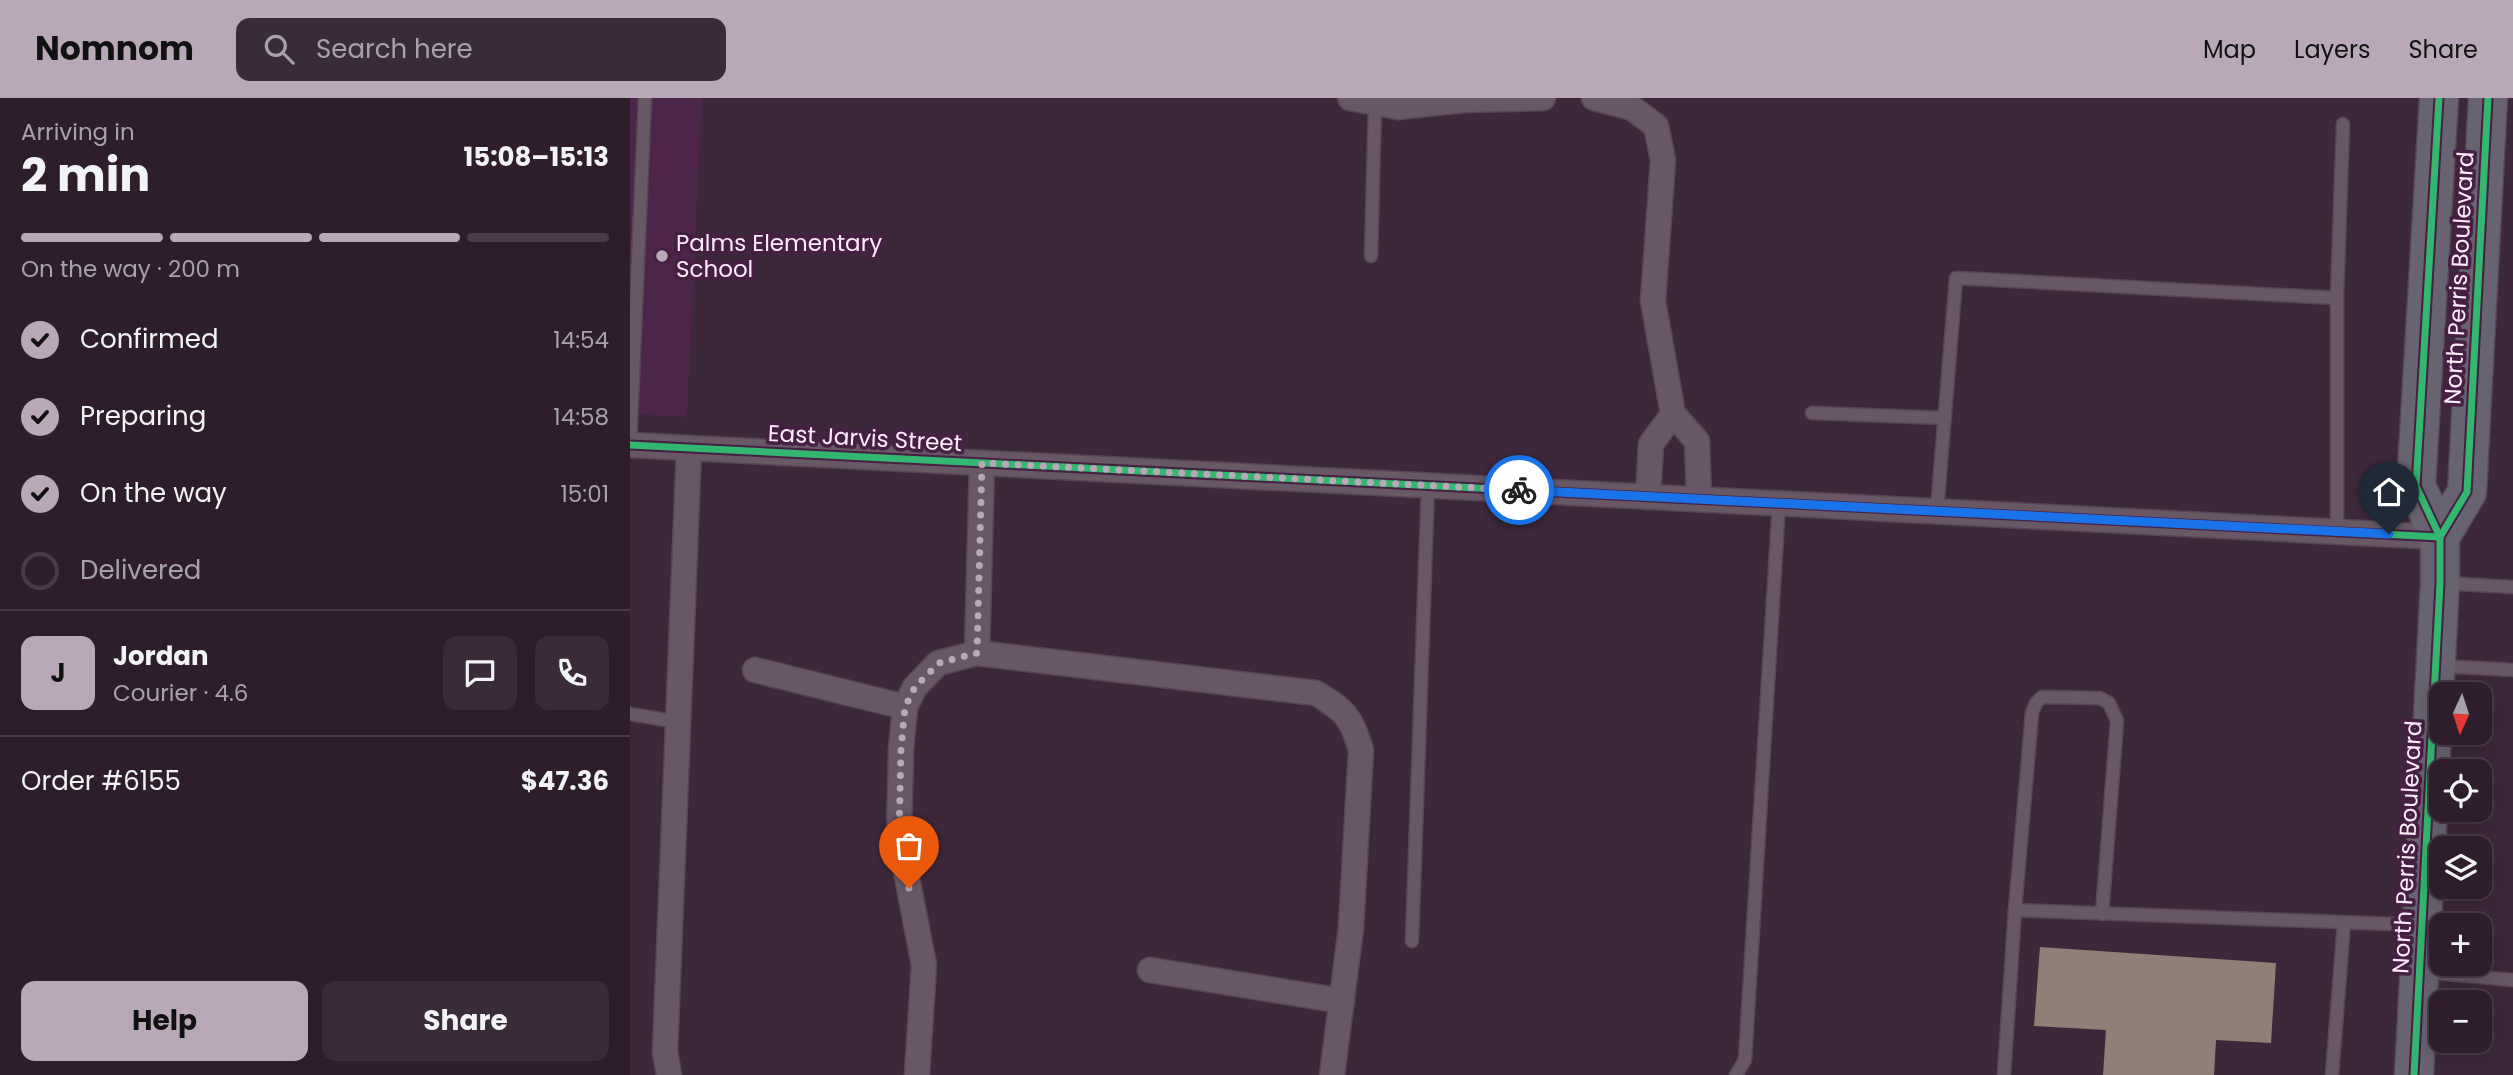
<!DOCTYPE html>
<html lang="en">
<head>
<meta charset="utf-8">
<style>
  :root { --surface:#2e1e2c; --page:#3a2b38; --text:#f1f3f6; --muted:#a7a2a9; --line:#493c48; --accent:#b9a8b7 }
  body { margin:0; font-family:Poppins,sans-serif; background:var(--page); color:var(--text); height:100vh; display:flex; flex-direction:column; font-size:26px; white-space:nowrap }
  * { box-sizing:border-box; margin:0 }
  p { font-size:23px; color:var(--muted) }
  .icon { flex:none; width:38px; height:38px; fill:none; stroke:currentColor; stroke-width:2; stroke-linecap:round; stroke-linejoin:round }
  .map { position:relative; flex:1; overflow:hidden }
  .sheet { display:flex; flex-direction:column; background:var(--surface); width:630px }
  .sheet>* { flex:none }
  .needle { width:46px; rotate:183deg }
  .fabs { position:absolute; left:1799px; top:584px; display:grid; gap:14px }
  .fabs a { display:grid; place-items:center; width:63px; height:63px; border-radius:14px; background:var(--surface); box-shadow:0 4px 18px #0003,0 0 0 2px var(--line); font-size:35px }
  .pin { position:absolute; display:grid; place-items:center; width:60px; height:60px; color:#fff; margin:-72px -30px; border-radius:50% 50% 50% 0; rotate:-45deg; box-shadow:0 0 7px #0007 }
  .pin .icon { rotate:45deg }
  .courier { position:absolute; display:grid; place-items:center; width:70px; height:70px; margin:-35px; border:5px solid #1a73e8; border-radius:50%; background:#fff; color:#222; box-shadow:0 2px 9px #0007 }
  .headline em { font-style:normal; font-weight:700 }
  .headline div { display:flex; flex-direction:column-reverse }
  .headline { display:flex; align-items:center; justify-content:space-between; height:119px; padding:0 21px }
  h1 { font-size:46px; font-weight:700; line-height:52px }
  .bar { display:grid; grid-template-columns:repeat(4,1fr); gap:10px 7px; align-content:center; height:84px; padding:0 21px }
  .bar i { height:9px; border-radius:5px; background:var(--line) }
  .bar .current { background:var(--accent) }
  .bar p { grid-column:span 4 }
  .line { display:flex; align-items:center; gap:18px; padding:0 21px; border-top:2px solid var(--line) }
  .line div { flex:1 }
  .round { display:grid; place-items:center; flex:none; width:74px; height:74px; border-radius:14px; background:var(--page) }
  ol { padding:0 21px; list-style:none }
  li { display:flex; align-items:center; gap:21px; height:77px }
  li p { margin-inline-start:auto }
  li .icon { padding:7px; border-radius:50%; background:var(--accent); color:#111; stroke-width:4 }
  li:last-child { color:var(--muted) }
  li i { width:38px; height:38px; border:4px solid var(--line); border-radius:50% }
  .cta { display:flex; gap:14px; margin-top:auto; padding:14px 21px }
  .cta a { flex:1; height:80px; border-radius:14px; background:var(--accent); color:#111; font-size:28px; font-weight:700; line-height:80px; text-align:center }
  .cta a+a { background:var(--page); color:var(--text) }
  header { display:flex; align-items:center; gap:42px; box-sizing:border-box; height:98px; padding:0 35px; background:var(--accent); color:#111 }
  header strong { font-size:33px }
  nav { display:flex; gap:38px; margin-inline-start:auto; font-size:24px }
  .search { width:490px; height:63px; background:var(--page); display:flex; align-items:center; gap:18px; box-sizing:border-box; padding:0 24px; border-radius:14px; color:var(--muted); font-size:26px }
  main { display:flex; flex:1; min-height:0 }
  .map>svg:first-child { display:block }
  .built { fill:#4d244a }
  .building { fill:#8f7f76 }
  .lines { fill:none; stroke-linecap:round; stroke-linejoin:round }
  .service-casing { stroke:#564554; stroke-width:15 }
  .minor-casing { stroke:#564554; stroke-width:27 }
  .primary-casing { stroke:#564554; stroke-width:41 }
  .service { stroke:#685866; stroke-width:12 }
  .minor { stroke:#685866; stroke-width:24 }
  .primary { stroke:#686371; stroke-width:38 }
  .cycleway-casing { stroke:#461f43; stroke-width:11 }
  .cycleway { stroke:#33b770; stroke-width:7 }
  .done { stroke:#b9a8b7; stroke-width:7; stroke-dasharray:0 12.6 }
  .route { stroke:#1a73e8; stroke-width:9 }
  .poi-dot { fill:#b9a8b7; stroke:#461f43; stroke-width:2.5 }
  .labels { text-anchor:middle; dominant-baseline:central; stroke-width:7; stroke-linejoin:round; paint-order:stroke }
  .poi-label { font-size:23px; fill:#fcedfa; stroke:#461f43; text-anchor:start }
  .street-label { font-size:23px; fill:#fcedfa; stroke:#461f43 }
</style>
</head>
<body>
<header>
<strong>Nomnom</strong>
<div class="search"><svg class="icon" aria-label="search" viewBox="0 0 24 24"><circle cx="10" cy="10" r="6"/><path d="M15 15l6 6"/></svg>Search here</div>
<nav><a>Map</a><a>Layers</a><a>Share</a></nav>
</header>
<main>
<section class="sheet">
<div class="headline"><div><h1>2 min</h1><p>Arriving in</p></div><em>15:08–15:13</em></div>
<div class="bar"><i class="current"></i><i class="current"></i><i class="current"></i><i></i><p>On the way · 200 m</p></div>
<ol>
<li><svg class="icon" aria-label="check" viewBox="0 0 24 24"><path d="M5 12l5 5 9-10"/></svg>Confirmed<p>14:54</p></li>
<li><svg class="icon" aria-label="check" viewBox="0 0 24 24"><path d="M5 12l5 5 9-10"/></svg>Preparing<p>14:58</p></li>
<li><svg class="icon" aria-label="check" viewBox="0 0 24 24"><path d="M5 12l5 5 9-10"/></svg>On the way<p>15:01</p></li>
<li><i></i>Delivered</li>
</ol>
<div class="line" style="height:126px"><b class="round" style="background:var(--accent);color:#111">J</b><div><b>Jordan</b><p>Courier · 4.6</p></div><a class="round"><svg class="icon" aria-label="chat" viewBox="0 0 24 24"><path d="M4 5h16v11H9l-5 4z"/></svg></a><a class="round"><svg class="icon" aria-label="phone" viewBox="0 0 24 24"><path d="M5 4h4l2 5-3 2q2 4 5 5l2-3 5 2v4C11 20 4 13 5 4z"/></svg></a></div>
<div class="line" style="height:91px"><div>Order #6155</div><b>$47.36</b></div>
<div class="cta"><a>Help</a><a>Share</a></div>
</section>
<div class="map">
<svg width="1883" height="977" viewBox="0 0 1883 977">
  <rect width="100%" height="100%" fill="#3d283b"/>
  <path class="built" d="M0 0H72L57 319 0 316Z"/>
  <path class="building" d="M1410 849 1646 865 1641 945 1586 942 1584 977H1473L1476 932 1404 928Z"/>
  <g class="lines">
    <g class="service-casing">
      <g id="service">
        <path d="M741 158 745 4"/>
        <path d="M1707 200 1713 26"/>
        <path d="M1182 315 1315 320"/>
        <path d="M0 347 15 0"/>
        <path d="M1307 413 1326 180 1707 200V433"/>
        <path d="M1813 485 1883 489"/>
        <path d="M1810 568 1883 572"/>
        <path d="M0 616 48 624"/>
        <path d="M1385 812 1788 827"/>
        <path d="M782 843 798 387"/>
        <path d="M1793 874 1883 882"/>
        <path d="M1106 977 1115 962 1149 405"/>
        <path d="M1374 977 1385 812 1402 615 1406 605 1412 599 1470 600 1479 605 1487 623 1472 816"/>
        <path d="M1702 977 1714 825"/>
      </g>
    </g>
    <g class="minor-casing">
      <g id="minor">
        <path d="M720 0 768 9 834 2 913 0"/>
        <path d="M964 0 1002 10 1026 28 1033 62 1023 203 1043 316 1067 343 1069 401"/>
        <path d="M0 347 1810 439"/>
        <path d="M1018 399 1021 346 1043 316"/>
        <path d="M347 555 352 365"/>
        <path d="M125 572 275 609"/>
        <path d="M520 872 712 903"/>
        <path d="M39 977 35 954 59 350"/>
        <path d="M287 977 294 867 269 738 271 652 275 609 285 589 308 565 347 555 686 595C715 613 721 618 731 652L721 830 702 977"/>
      </g>
    </g>
    <g class="primary-casing">
      <g id="primary">
        <path d="M1810 439 1837 394 1858 0"/>
        <path d="M1784 977 1810 485V439L1786 388 1809 0"/>
      </g>
    </g>
    <use href="#service" class="service"/>
    <use href="#minor" class="minor"/>
    <use href="#primary" class="primary"/>
    <g class="cycleway-casing">
      <g id="cycleway">
        <path d="M0 347 1810 439"/>
        <path d="M1810 439 1837 394 1858 0"/>
        <path d="M1784 977 1810 485V439L1786 388 1809 0"/>
      </g>
    </g>
    <use href="#cycleway" class="cycleway"/>
  </g>
  <g class="lines">
    <path class="done" d="M279 790 269 738 271 652 275 609 285 589 309 565 347 555 352 365 889 392"/>
    <path class="route" d="M889 392 1759 436"/>
  </g>
  <circle class="poi-dot" cx="32" cy="158" r="7"/>
  <g class="labels">
    <g class="poi-label">
      <text x="46" y="145">Palms Elementary<tspan x="46" dy="26">School</tspan></text>
    </g>
    <g class="street-label">
      <text transform="translate(1829 180) rotate(-87)">North Perris Boulevard</text>
      <text transform="translate(235 340) rotate(3)">East Jarvis Street</text>
      <text transform="translate(1777 749) rotate(-87)">North Perris Boulevard</text>
    </g>
  </g>
</svg>
<div class="fabs">
<a><svg class="needle" viewBox="-14 -14 28 28"><path d="M0-13l5 13h-10z" fill="#e53935"/><path d="M0 13l5-13h-10z" fill="#a7a2a9"/></svg></a>
<a><svg class="icon" aria-label="locate" viewBox="0 0 24 24"><circle cx="12" cy="12" r="6"/><path d="M12 2v4M12 18v4M2 12h4M18 12h4"/></svg></a>
<a><svg class="icon" aria-label="layers" viewBox="0 0 24 24"><path d="M12 4l9 5-9 5-9-5zM3 14l9 5 9-5"/></svg></a>
<a>+</a>
<a>−</a>
</div>
<div class="pin" style="left:279px;top:790px;background:#ea580c"><svg class="icon" aria-label="bag" viewBox="0 0 24 24"><path d="M5 8h14l-1 12H6zM9 8a3 3 0 0 1 6 0"/></svg></div>
<div class="pin" style="left:1759px;top:436px;background:#1f2937"><svg class="icon" aria-label="home" viewBox="0 0 24 24"><path d="M3 11l9-7 9 7M6 9v11h12V9"/></svg></div>
<div class="courier" style="left:889px;top:392px"><svg class="icon" aria-label="bike" viewBox="0 0 24 24"><circle cx="6" cy="16" r="4"/><circle cx="18" cy="16" r="4"/><path d="M6 16l4-8h5l3 8M10 8l3 8H6M13 5h3"/></svg></div>
</div>
</main>
</body>
</html>
